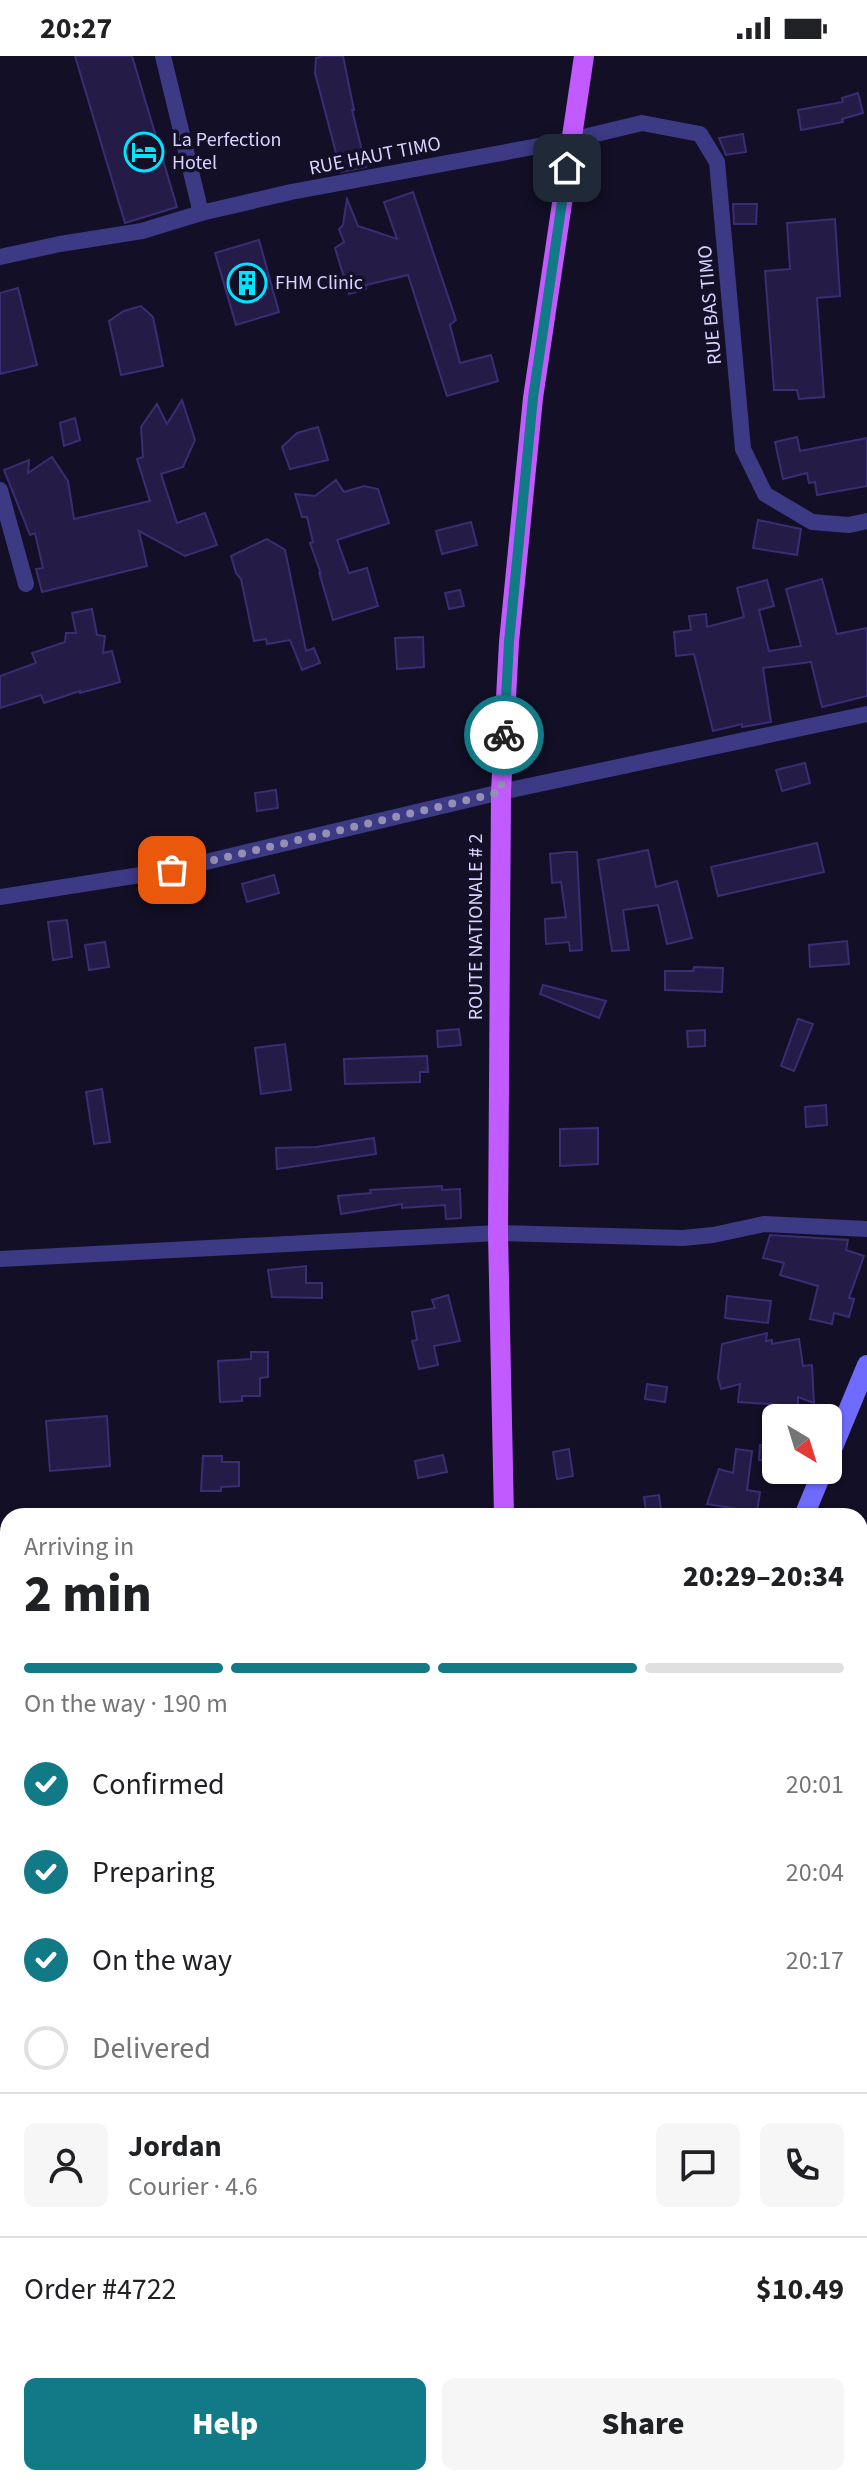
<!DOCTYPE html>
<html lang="en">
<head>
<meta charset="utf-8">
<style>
  :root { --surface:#fff; --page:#f6f6f6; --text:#202124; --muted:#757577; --line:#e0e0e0; --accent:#127987 }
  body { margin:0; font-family:"Source Sans 3",sans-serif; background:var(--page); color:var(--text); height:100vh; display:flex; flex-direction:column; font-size:30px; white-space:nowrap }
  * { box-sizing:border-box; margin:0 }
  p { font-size:26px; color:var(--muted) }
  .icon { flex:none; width:44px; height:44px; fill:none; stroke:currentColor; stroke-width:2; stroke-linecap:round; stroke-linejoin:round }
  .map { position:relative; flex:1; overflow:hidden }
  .side { position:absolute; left:0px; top:1452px; width:868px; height:978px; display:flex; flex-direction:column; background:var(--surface); border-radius:24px 24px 0 0; box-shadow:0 2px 6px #0004 }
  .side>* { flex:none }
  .needle { width:52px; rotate:142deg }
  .fabs { position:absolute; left:762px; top:1348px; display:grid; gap:16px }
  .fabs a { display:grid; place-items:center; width:80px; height:80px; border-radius:12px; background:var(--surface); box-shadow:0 2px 6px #0004; font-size:40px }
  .pin { position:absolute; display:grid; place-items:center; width:68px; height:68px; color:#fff; margin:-34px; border-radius:16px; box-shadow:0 4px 12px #0006 }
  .courier { position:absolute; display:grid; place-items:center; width:80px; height:80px; margin:-40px; border:6px solid #127987; border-radius:50%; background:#fff; color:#222; box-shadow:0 2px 10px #0007 }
  .headline em { font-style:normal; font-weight:800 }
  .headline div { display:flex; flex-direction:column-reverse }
  .headline { display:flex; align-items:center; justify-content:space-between; height:136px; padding:0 24px }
  h1 { font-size:52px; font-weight:800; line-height:60px }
  .bar { display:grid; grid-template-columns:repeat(4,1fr); gap:12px 8px; align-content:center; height:96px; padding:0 24px }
  .bar i { height:10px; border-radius:6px; background:var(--line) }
  .bar .current { background:var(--accent) }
  .bar p { grid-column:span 4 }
  .line { display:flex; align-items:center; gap:20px; padding:0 24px; border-top:2px solid var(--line) }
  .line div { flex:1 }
  .round { display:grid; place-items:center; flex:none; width:84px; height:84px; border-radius:12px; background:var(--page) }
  ol { padding:0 24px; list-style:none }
  li { display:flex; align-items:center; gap:24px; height:88px }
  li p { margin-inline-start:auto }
  li .icon { padding:8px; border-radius:50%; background:var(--accent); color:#fff; stroke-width:4 }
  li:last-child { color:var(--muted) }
  li i { width:44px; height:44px; border:4px solid var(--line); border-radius:50% }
  .primary-button { display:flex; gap:16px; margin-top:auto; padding:16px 24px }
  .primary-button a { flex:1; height:92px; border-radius:12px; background:var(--accent); color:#fff; font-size:32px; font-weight:800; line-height:92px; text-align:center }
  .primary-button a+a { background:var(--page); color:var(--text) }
  .status { display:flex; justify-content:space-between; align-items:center; height:56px; padding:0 40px; background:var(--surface); direction:ltr }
  .status svg { height:22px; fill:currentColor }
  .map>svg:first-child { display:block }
  .building { fill:#241b47; stroke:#3b2d73; stroke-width:2 }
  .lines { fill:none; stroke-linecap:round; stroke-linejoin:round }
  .street { stroke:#3d3a85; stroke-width:16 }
  .secondary { stroke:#6f6bff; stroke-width:20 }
  .primary { stroke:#c25bff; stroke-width:20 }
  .done { stroke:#948fb3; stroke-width:8; stroke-dasharray:0 14.4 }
  .route { stroke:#127987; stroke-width:10 }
  .labels { text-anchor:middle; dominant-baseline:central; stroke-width:7; stroke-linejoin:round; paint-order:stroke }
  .poi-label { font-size:20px; fill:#d9d4ff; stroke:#130f26; text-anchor:start }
  .street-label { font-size:20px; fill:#d9d4ff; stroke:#130f26 }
</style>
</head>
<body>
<div class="status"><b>20:27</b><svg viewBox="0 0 49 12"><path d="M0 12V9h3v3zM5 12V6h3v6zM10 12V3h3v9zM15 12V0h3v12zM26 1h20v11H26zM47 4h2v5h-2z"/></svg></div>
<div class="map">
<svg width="867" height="2429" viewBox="0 0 867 2429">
  <rect width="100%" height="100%" fill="#130f26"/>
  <g class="building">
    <path d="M75 0H132L177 151 125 167Z"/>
    <path d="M323 0H343L354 54H352L366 111 341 116 315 17 316 2Z"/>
    <path d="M858 37 863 57 842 63 843 66 801 74 798 54 843 46 842 42Z"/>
    <path d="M743 78 746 96 726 99 719 82Z"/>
    <path d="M413 136 456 264 450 269 460 307 491 299 498 325 447 340 408 219 366 229V233L349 238 335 192 344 186 339 173 343 169 347 143 358 170 397 183 384 146Z"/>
    <path d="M733 148H757L756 168H734Z"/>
    <path d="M835 163 840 240 817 242 824 341 799 343 797 334H774L765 215 790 213 787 167Z"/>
    <path d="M259 184 279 256 236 269 215 197Z"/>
    <path d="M18 232 37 309 0 318V237Z"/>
    <path d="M141 250 153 261 163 310 121 319 109 265 124 255Z"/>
    <path d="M182 344 195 384 183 411 161 418 177 467 205 457 217 489 185 500 139 475 147 510 42 536 36 513 43 512 35 477 30 479 4 414 29 404 28 417 52 401 68 425 74 463 150 445 137 403 143 401 141 371 157 348 167 368Z"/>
    <path d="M75 362 80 384 64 390 60 367Z"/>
    <path d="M318 371 328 404 290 413 282 391 297 377Z"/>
    <path d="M797 381 800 395 867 382V430L817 439 815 426 809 427 807 417 783 423 775 386Z"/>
    <path d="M336 424 344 436 364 430 378 433 389 467 337 484 349 517 367 512 378 550 333 564 319 516 321 518 310 487 313 486 307 461H302L295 438 315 440Z"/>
    <path d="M758 464 801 473 797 499 753 492Z"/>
    <path d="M471 466 477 489 442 498 436 475Z"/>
    <path d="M267 483 285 494 306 595 314 592 320 607 302 614 290 584 267 588 266 583 254 585 241 523 236 517 231 500Z"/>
    <path d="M822 523 837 578 867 572V640L822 651 811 606 763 612 771 666 742 671V668L713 675 694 598 676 600 674 576 691 574 689 560 706 558 707 571 744 561 737 532 767 524 774 550 759 554 769 595 801 590 786 533Z"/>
    <path d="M460 534 464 550 449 553 445 537Z"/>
    <path d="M92 553 97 579 105 580 103 597 112 595 120 626 80 637V635L44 647 41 639 0 652V620L36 607 32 597 65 586 66 577H76L72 557Z"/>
    <path d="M423 581 424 611 397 613 395 582Z"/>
    <path d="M805 707 810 727 782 735 776 714Z"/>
    <path d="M276 734 278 752 257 755 255 737Z"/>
    <path d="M817 787 824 816 718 840 711 811Z"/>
    <path d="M648 794 656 831 677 825 692 882 667 888 658 849 623 854 629 894 612 895 598 804Z"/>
    <path d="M567 796H577L582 894 570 895 569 886 546 888 545 863 566 861 561 826 552 827 550 798Z"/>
    <path d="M274 819 279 837 247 846 242 828Z"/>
    <path d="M67 864 72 901 53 904 48 866Z"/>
    <path d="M847 885 849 908 810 911 809 889Z"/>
    <path d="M105 886 109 911 89 914 85 889Z"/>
    <path d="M694 911 723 912 722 936 665 934V915H693Z"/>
    <path d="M543 929 606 945 599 962 540 938Z"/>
    <path d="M798 963 813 968 794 1015 781 1010Z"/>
    <path d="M459 973 461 989 438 991 437 975Z"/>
    <path d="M705 974V990L688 991 687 975Z"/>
    <path d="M285 988 291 1034 261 1038 255 992Z"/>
    <path d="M427 1000 428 1016H420V1026L345 1028 344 1003Z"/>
    <path d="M102 1033 110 1086 94 1088 86 1036Z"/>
    <path d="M826 1049 827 1069 806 1071 805 1051Z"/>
    <path d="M598 1072V1108L560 1110V1073Z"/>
    <path d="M374 1082 376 1098 277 1113 276 1092 316 1091Z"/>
    <path d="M442 1130V1134L460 1133 461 1162 446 1163 445 1149 402 1152V1148L341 1158 338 1140 371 1137 370 1134Z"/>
    <path d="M770 1179 848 1184 846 1194 864 1200 849 1242 854 1243 849 1261 834 1257 832 1268 810 1263 818 1230 780 1219 784 1207 763 1202Z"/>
    <path d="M306 1210V1227H322V1242L272 1241 268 1214Z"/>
    <path d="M448 1239 460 1285 434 1290 438 1309 419 1313 412 1285 417 1284 412 1256 435 1252 432 1244Z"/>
    <path d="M727 1240 771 1245 768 1267 725 1262Z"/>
    <path d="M767 1277 766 1285 772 1284V1288L799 1283 803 1310 812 1309 814 1347 798 1341V1350L738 1346 740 1328 721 1333 718 1322 722 1288Z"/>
    <path d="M251 1296H268V1321L260 1322V1340H242V1345L220 1346 218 1305 251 1303Z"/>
    <path d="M647 1328 667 1331 665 1346 645 1343Z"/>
    <path d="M107 1360 110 1410 50 1415 46 1365Z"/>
    <path d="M760 1389 776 1390V1405L759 1404Z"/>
    <path d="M569 1393 573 1420 557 1423 553 1396Z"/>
    <path d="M736 1393 752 1395 747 1434 760 1436 757 1456 707 1448 719 1413 733 1417Z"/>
    <path d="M443 1399 447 1416 418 1422 415 1405Z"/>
    <path d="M203 1400H222V1406H239V1430L221 1431V1435H201Z"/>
    <path d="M659 1439 661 1454 646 1456 644 1441Z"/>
  </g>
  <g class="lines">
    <g class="street">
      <path d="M163 0 201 157"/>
      <path d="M0 201 60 188 142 175 201 157 291 136 571 84 642 67 700 78 717 106 743 393 765 438 812 466 849 469 867 465"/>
      <path d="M0 434 26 528"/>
      <path d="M0 841 172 814 501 736 867 658"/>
      <path d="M0 1203 498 1177 683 1182 713 1179 764 1168 867 1173"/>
      <path d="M860 1518 867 1521"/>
      <path d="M860 1726 867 1729"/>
      <path d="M0 2073 8 2071"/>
      <path d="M860 2148 867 2149"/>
      <path d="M860 2365 867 2362"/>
      <path d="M821 2429 827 2422"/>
    </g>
    <g class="secondary">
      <path d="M828 1403 867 1309"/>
      <path d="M804 1460 823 1414"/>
    </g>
    <g class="primary">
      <path d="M504 1460 498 1177 501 736 509 586 533 342 584 0"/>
      <path d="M387 2429 390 2422"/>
    </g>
  </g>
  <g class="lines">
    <path class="done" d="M172 814 501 736 504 679"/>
    <path class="route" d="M504 679 509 586 533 342 567 112"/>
  </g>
  <defs>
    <g id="hotel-ring" transform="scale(2)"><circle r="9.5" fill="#130f26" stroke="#00e5ff" stroke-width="1.5"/><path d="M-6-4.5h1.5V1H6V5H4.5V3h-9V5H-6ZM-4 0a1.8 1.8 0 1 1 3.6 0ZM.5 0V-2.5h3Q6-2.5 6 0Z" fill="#00e5ff"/></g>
    <g id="building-ring" transform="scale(2)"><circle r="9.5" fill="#130f26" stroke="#00e5ff" stroke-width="1.5"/><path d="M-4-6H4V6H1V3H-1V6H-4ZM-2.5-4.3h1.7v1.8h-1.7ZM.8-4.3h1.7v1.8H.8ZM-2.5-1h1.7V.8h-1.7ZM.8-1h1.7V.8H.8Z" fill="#00e5ff"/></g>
  </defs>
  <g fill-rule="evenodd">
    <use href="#hotel-ring" x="144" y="96"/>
    <use href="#building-ring" x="247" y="227"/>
  </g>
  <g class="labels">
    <g class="poi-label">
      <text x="172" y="84">La Perfection<tspan x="172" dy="23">Hotel</tspan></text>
      <text x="275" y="227">FHM Clinic</text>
    </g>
    <g class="street-label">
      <text transform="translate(375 100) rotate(-11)">RUE HAUT TIMO</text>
      <text transform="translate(710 249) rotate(-95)">RUE BAS TIMO</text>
      <text transform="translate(476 871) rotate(-90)">ROUTE NATIONALE # 2</text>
    </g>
  </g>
</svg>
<div class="fabs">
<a><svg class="needle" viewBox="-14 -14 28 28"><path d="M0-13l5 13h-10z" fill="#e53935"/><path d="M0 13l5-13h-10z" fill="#757577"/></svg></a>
</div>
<div class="pin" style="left:172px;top:814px;background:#ea580c"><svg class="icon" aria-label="bag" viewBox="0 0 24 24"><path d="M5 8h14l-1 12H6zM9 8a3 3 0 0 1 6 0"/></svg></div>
<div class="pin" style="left:567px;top:112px;background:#1f2937"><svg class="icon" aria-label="home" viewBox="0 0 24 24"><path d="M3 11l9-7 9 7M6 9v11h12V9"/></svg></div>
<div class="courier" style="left:504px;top:679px"><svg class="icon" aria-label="bike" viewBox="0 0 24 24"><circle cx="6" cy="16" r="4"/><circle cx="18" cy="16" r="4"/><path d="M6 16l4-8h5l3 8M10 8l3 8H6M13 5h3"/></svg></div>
<section class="side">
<div class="headline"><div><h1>2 min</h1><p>Arriving in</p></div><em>20:29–20:34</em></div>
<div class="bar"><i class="current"></i><i class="current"></i><i class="current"></i><i></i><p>On the way · 190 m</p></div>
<ol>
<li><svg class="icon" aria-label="check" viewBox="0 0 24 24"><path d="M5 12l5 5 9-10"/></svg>Confirmed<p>20:01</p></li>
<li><svg class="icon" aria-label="check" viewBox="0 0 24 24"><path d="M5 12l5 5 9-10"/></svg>Preparing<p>20:04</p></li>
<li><svg class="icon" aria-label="check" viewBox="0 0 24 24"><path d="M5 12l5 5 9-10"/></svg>On the way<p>20:17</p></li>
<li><i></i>Delivered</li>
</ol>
<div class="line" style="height:144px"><a class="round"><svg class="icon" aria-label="person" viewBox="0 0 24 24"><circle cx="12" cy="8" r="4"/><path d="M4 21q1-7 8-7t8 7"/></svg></a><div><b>Jordan</b><p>Courier · 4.6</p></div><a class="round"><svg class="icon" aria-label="chat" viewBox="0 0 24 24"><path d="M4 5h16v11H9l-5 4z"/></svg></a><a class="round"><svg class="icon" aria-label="phone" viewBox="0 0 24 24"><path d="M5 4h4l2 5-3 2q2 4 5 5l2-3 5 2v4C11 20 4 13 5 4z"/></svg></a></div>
<div class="line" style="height:104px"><div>Order #4722</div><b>$10.49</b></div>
<div class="primary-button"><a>Help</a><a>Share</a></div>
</section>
</div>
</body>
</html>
